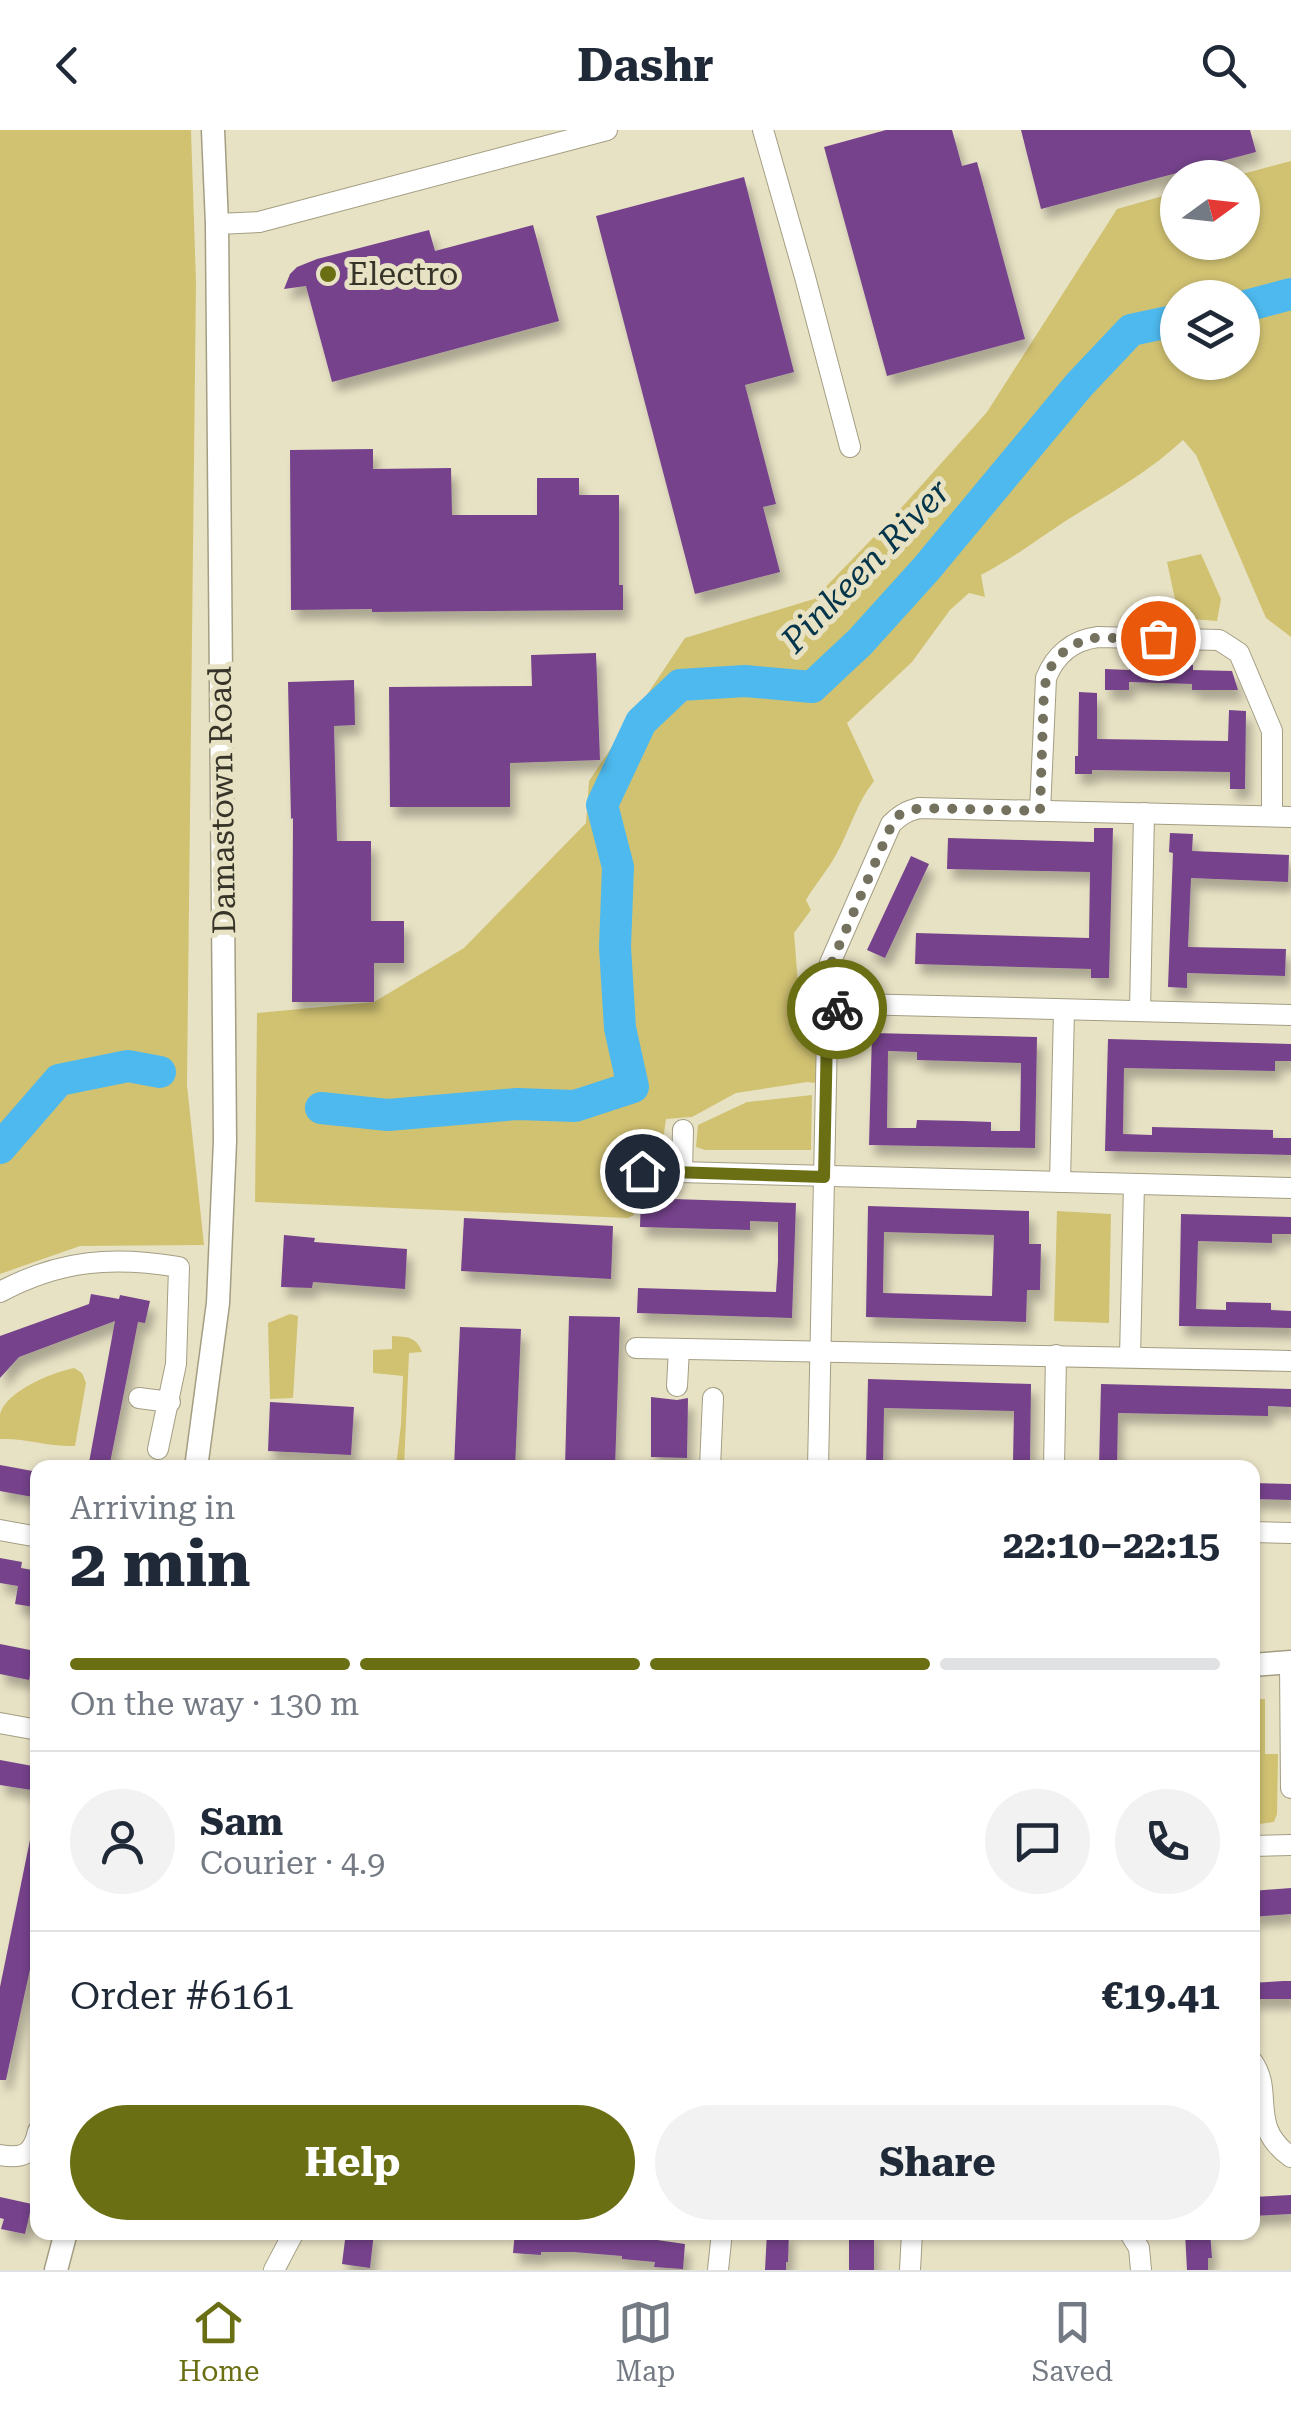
<!DOCTYPE html>
<html lang="en">
<head>
<meta charset="utf-8">
<style>
  :root { --surface:#fff; --page:#f2f2f3; --text:#1f2937; --muted:#747a83; --line:#e0e1e3; --accent:#6b6f14 }
  body { margin:0; font-family:"Roboto Serif",serif; background:var(--page); color:var(--text); height:100vh; display:flex; flex-direction:column; font-size:38px; white-space:nowrap }
  * { box-sizing:border-box; margin:0 }
  p { font-size:32px; color:var(--muted) }
  .icon { flex:none; width:55px; height:55px; fill:none; stroke:currentColor; stroke-width:2; stroke-linecap:round; stroke-linejoin:round }
  .map { position:relative; flex:1; overflow:hidden }
  .drawer { position:absolute; left:30px; top:1330px; width:1230px; height:780px; display:flex; flex-direction:column; background:var(--surface); border-radius:20px; box-shadow:0 2px 8px #0004 }
  .drawer>* { flex:none }
  .needle { width:65px; rotate:75deg }
  .fabs { position:absolute; left:1160px; top:30px; display:grid; gap:20px }
  .fabs a { display:grid; place-items:center; width:100px; height:100px; border-radius:50%; background:var(--surface); box-shadow:0 2px 8px #0004; font-size:50px }
  .pin { position:absolute; display:grid; place-items:center; width:85px; height:85px; color:#fff; margin:-42px; border:5px solid #fff; border-radius:50%; box-shadow:0 2px 10px #0007 }
  .courier { position:absolute; display:grid; place-items:center; width:100px; height:100px; margin:-50px; border:8px solid #6b6f14; border-radius:50%; background:#fff; color:#222; box-shadow:0 2px 12px #0007 }
  .summary em { font-style:normal; font-weight:700 }
  .summary div { display:flex; flex-direction:column-reverse }
  .summary { display:flex; align-items:center; justify-content:space-between; height:170px; padding:0 40px }
  h1 { font-size:65px; font-weight:700; line-height:75px }
  .bar { display:grid; grid-template-columns:repeat(4,1fr); gap:15px 10px; align-content:center; height:120px; padding:0 40px }
  .bar i { height:12px; border-radius:8px; background:var(--line) }
  .bar .on { background:var(--accent) }
  .bar p { grid-column:span 4 }
  .line { display:flex; align-items:center; gap:25px; padding:0 40px; border-top:2px solid var(--line) }
  .line div { flex:1 }
  .round { display:grid; place-items:center; flex:none; width:105px; height:105px; border-radius:52px; background:var(--page) }
  .primary-button { display:flex; gap:20px; margin-top:auto; padding:20px 40px }
  .primary-button a { flex:1; height:115px; border-radius:60px; background:var(--accent); color:#fff; font-size:40px; font-weight:700; line-height:115px; text-align:center }
  .primary-button a+a { background:var(--page); color:var(--text) }
  header { display:flex; justify-content:space-between; align-items:center; height:130px; padding:0 40px; background:var(--surface); font-size:45px; font-weight:700 }
  .tab-bar { display:flex; justify-content:space-around; align-items:center; height:140px; border-top:2px solid var(--line); background:var(--surface); font-size:28px; color:var(--muted) }
  .tab-bar a { display:grid; justify-items:center; gap:5px }
  .tab-bar .on { color:var(--accent) }
  .map>svg:first-child { display:block }
  .green { fill:#d1c272; fill-rule:evenodd }
  .lines { fill:none; stroke-linecap:round; stroke-linejoin:round }
  .river { stroke:#4db9ee; stroke-width:32 }
  .building { fill:#75438b; fill-rule:evenodd; filter:url(#shadow) }
  .minor-casing { stroke:#a39e83; stroke-width:22 }
  .tertiary-casing { stroke:#a39e83; stroke-width:25 }
  .minor { stroke:#fff; stroke-width:20 }
  .tertiary { stroke:#fff; stroke-width:22 }
  .done { stroke:#74715f; stroke-width:10; stroke-dasharray:0 18 }
  .route { stroke:#6b6f14; stroke-width:12 }
  .poi-dot { fill:#6b6f14; stroke:#e8e2c5; stroke-width:4 }
  .labels { text-anchor:middle; dominant-baseline:central; stroke-width:10; stroke-linejoin:round; paint-order:stroke }
  .poi-label { font-size:32px; fill:#363428; stroke:#e8e2c5; text-anchor:start }
  .street-label { font-size:32px; fill:#363428; stroke:#e8e2c5 }
  .water-label { font-size:35px; font-style:italic; fill:#04354b; stroke:#e8e2c5 }
</style>
</head>
<body>
<header><svg class="icon" aria-label="back" viewBox="0 0 24 24"><path d="M15 5l-7 7 7 7"/></svg>Dashr<svg class="icon" aria-label="search" viewBox="0 0 24 24"><circle cx="10" cy="10" r="6"/><path d="M15 15l6 6"/></svg></header>
<div class="map">
<svg width="1291" height="2140" viewBox="0 0 1291 2140">
  <defs>
    <filter id="shadow"><feDropShadow dx="5.5" dy="10" stdDeviation="5" flood-color="#0004"/></filter>
  </defs>
  <rect width="100%" height="100%" fill="#e8e2c5"/>
  <g class="green">
    <path d="M0 0H191L196 152 187 955 204 1115 80 1116 0 1144Z"/>
    <path d="M1291 31V507L1266 488 1196 325 1183 310C1148 343 1107 365 1067 390 1038 409 1012 429 981 445L985 467 969 463 950 480 912 532 847 593 874 651C857 672 850 699 837 723 828 740 816 753 806 770L811 780 794 803 798 853 820 882 817 950 814 953 807 952 736 963 692 987 666 989 662 1018 635 1025 634 1085 628 1088 255 1072 257 883 374 872 464 818 586 693 589 651 685 508 814 469 894 386 987 282 1117 79 1177 62 1178 112H1242V48L1231 47ZM1178 168H1242V232H1178Z"/>
    <path d="M1201 424 1221 469 1217 491 1179 488 1167 432Z"/>
    <path d="M812 965 811 1020H705L696 1017 698 995 747 972Z"/>
    <path d="M1057 1081 1111 1084 1109 1193 1054 1191Z"/>
    <path d="M290 1184 298 1186 293 1268 270 1269 268 1193Z"/>
    <path d="M392 1206C407 1207 416 1206 422 1222L409 1223 404 1337H396L401 1294 403 1246 373 1243V1220L392 1219Z"/>
    <path d="M74 1238 82 1243 86 1253 75 1316C50 1317 25 1308 0 1309 0 1302 0 1291 0 1284 6 1261 53 1242 74 1238Z"/>
    <path d="M1252 1569H1265V1624H1278L1277 1684 1274 1692 1253 1695Z"/>
  </g>
  <g class="lines">
    <g class="river">
      <path d="M1242 177 1291 164"/>
      <path d="M321 978 388 985 517 974 575 976 633 957 620 898 615 817 618 737 602 675 641 592 680 555 745 551 812 557 860 512 926 439 1079 255 1131 200 1178 190"/>
      <path d="M0 1018 59 950 128 936 160 942"/>
    </g>
  </g>
  <g class="building">
    <path d="M886 0H952L962 36 977 32 1025 209 887 246 824 17Z"/>
    <path d="M1021 0H1250L1256 22 1041 79Z"/>
    <path d="M744 47 794 242 745 255 776 374 763 377 780 442 695 464 596 86Z"/>
    <path d="M533 95 559 191 332 252 306 156 284 159 290 144 297 137 317 129 429 100 435 121Z"/>
    <path d="M373 319V339L451 338 452 385H537V348H579V365H619V455H623V480L372 482V479L291 480 290 320Z"/>
    <path d="M596 523 600 630 510 633V677H390L389 557 532 556 531 525Z"/>
    <path d="M1129 534 1193 535V540L1232 541 1238 560H1192V554L1129 552V550V560H1105V539L1129 540Z"/>
    <path d="M354 550 355 595 334 596 337 711H371V791H404V833H374V872H292L293 688 291 689 288 552Z"/>
    <path d="M1079 562 1097 563V609L1228 611 1229 580 1246 581 1245 659H1230V642L1092 640V644H1075V626H1078Z"/>
    <path d="M1094 698H1113L1109 848H1091V839L915 834 916 803 1089 808 1090 742 947 739 948 708 1094 712Z"/>
    <path d="M1170 703 1193 704 1192 721 1289 725 1288 752 1191 748 1188 817 1286 819 1285 846 1187 843V858L1168 857 1173 723 1169 722Z"/>
    <path d="M911 726 929 734 885 828 867 820Z"/>
    <path d="M872 903 1037 907 1035 1018 869 1015ZM888 921 917 922V930L1021 933 1020 1001H991V992L964 991 917 990 916 998H887Z"/>
    <path d="M1108 909 1291 914V931H1275V941L1124 938 1123 1004 1152 1005V997L1273 1000V1008H1291V1025L1105 1021Z"/>
    <path d="M641 1068 796 1073 792 1188 637 1183 638 1158 776 1162 778 1131V1092L750 1091V1100L640 1097Z"/>
    <path d="M868 1076 1029 1081V1114H1041L1040 1160H1027L1026 1192 866 1187ZM884 1102 994 1105 992 1166 883 1163Z"/>
    <path d="M1181 1084 1291 1087V1104H1272V1113L1198 1111 1196 1179 1226 1180V1172L1271 1173V1180L1291 1181V1198L1179 1196Z"/>
    <path d="M464 1088 613 1096 611 1149 461 1141Z"/>
    <path d="M284 1105 315 1108 314 1112 407 1119 405 1159 313 1152 312 1158 281 1157Z"/>
    <path d="M91 1164 119 1169 120 1165 150 1171 145 1193 138 1192 109 1338H88L115 1191 19 1227 0 1248V1206L89 1174Z"/>
    <path d="M569 1186 620 1187 615 1338H565Z"/>
    <path d="M460 1197 521 1199 515 1338H454Z"/>
    <path d="M868 1249 1031 1254 1030 1333 1013 1332 1014 1281 884 1278 883 1338H866Z"/>
    <path d="M1101 1254 1291 1259V1277L1268 1276V1286L1118 1283 1117 1338H1099Z"/>
    <path d="M651 1267 677 1270 688 1268 687 1328 651 1327Z"/>
    <path d="M270 1272 354 1277 351 1325 268 1321Z"/>
    <path d="M0 1335 38 1342V1368L0 1361Z"/>
    <path d="M1252 1353 1291 1354V1370L1252 1369Z"/>
    <path d="M0 1428 22 1432 21 1438 38 1441 34 1477 15 1474 18 1456 0 1453Z"/>
    <path d="M0 1514 35 1521 29 1550 0 1544Z"/>
    <path d="M0 1630 38 1637V1661L0 1655Z"/>
    <path d="M31 1705H38V1802L6 1950H0V1857Z"/>
    <path d="M1291 1758V1784L1252 1787V1761Z"/>
    <path d="M1283 1851H1291V1869H1252V1853Z"/>
    <path d="M1291 2065V2084L1252 2086V2067Z"/>
    <path d="M0 2067 32 2074 25 2104 1 2099 4 2089 0 2088Z"/>
    <path d="M346 2102H374L370 2138 342 2134Z"/>
    <path d="M515 2102H612L657 2107V2110L685 2114 683 2139 654 2137 655 2132 622 2129V2126L573 2122H541V2125L513 2123Z"/>
    <path d="M767 2102H789L788 2132H786V2140H765Z"/>
    <rect x="849" y="2102" width="25" height="38"/>
    <path d="M1185 2102H1210L1212 2128H1208V2140H1187Z"/>
  </g>
  <g class="lines">
    <g class="minor-casing">
      <g id="minor">
        <path d="M763 0 805 147 850 317"/>
        <path d="M217 94 259 92 607 0"/>
        <path d="M1040 681 1046 548C1055 525 1073 510 1098 507L1219 510 1239 523 1272 601V686"/>
        <path d="M841 878C833 863 825 850 830 833L891 694C900 685 907 681 919 678L1291 687"/>
        <path d="M1140 881 1144 683"/>
        <path d="M641 1041 1291 1058"/>
        <path d="M682 1042 683 1000"/>
        <path d="M1060 1052 1064 880"/>
        <path d="M0 1162C60 1130 112 1126 179 1137L176 1234 158 1319"/>
        <path d="M636 1218 1291 1231"/>
        <path d="M1130 1227 1134 1054"/>
        <path d="M677 1256 679 1219"/>
        <path d="M139 1268 170 1272"/>
        <path d="M710 1338 713 1268"/>
        <path d="M818 1338 827 904C830 885 836 877 855 874L1291 885"/>
        <path d="M1054 1338 1056 1225"/>
        <path d="M0 1400 38 1407"/>
        <path d="M1252 1402 1291 1403"/>
        <path d="M1290 1532 1291 1658"/>
        <path d="M0 1593 38 1600"/>
        <path d="M1252 1716 1291 1715"/>
        <path d="M1252 1931C1275 1963 1247 1996 1291 2027"/>
        <path d="M0 2025C22 2029 33 2025 38 2001"/>
        <path d="M1129 2102 1139 2118 1141 2140"/>
        <path d="M274 2140 294 2102"/>
        <path d="M718 2140 722 2102"/>
        <path d="M910 2140 912 2102"/>
      </g>
    </g>
    <g class="tertiary-casing">
      <g id="tertiary">
        <path d="M196 1338 218 1173 225 1011 217 94 213 0"/>
        <path d="M1252 1535 1291 1532"/>
        <path d="M56 2140 66 2102"/>
      </g>
    </g>
    <use href="#minor" class="minor"/>
    <use href="#tertiary" class="tertiary"/>
  </g>
  <g class="lines">
    <path class="done" d="M837 879 841 878 829 852 828 841 892 694 899 685 919 678 1040 681 1044 558 1050 538 1065 520 1087 508H1158"/>
    <path class="route" d="M642 1041 824 1047 827 904 832 885 837 879"/>
  </g>
  <circle class="poi-dot" cx="328" cy="144" r="10"/>
  <g class="labels">
    <g class="poi-label">
      <text x="348" y="144">Electro</text>
    </g>
    <g class="street-label">
      <text transform="translate(222 670) rotate(-91)">Damastown Road</text>
    </g>
    <g class="water-label">
      <text transform="translate(866 436) rotate(-46)">Pinkeen River</text>
    </g>
  </g>
</svg>
<div class="fabs">
<a><svg class="needle" viewBox="-14 -14 28 28"><path d="M0-13l5 13h-10z" fill="#e53935"/><path d="M0 13l5-13h-10z" fill="#747a83"/></svg></a>
<a><svg class="icon" aria-label="layers" viewBox="0 0 24 24"><path d="M12 4l9 5-9 5-9-5zM3 14l9 5 9-5"/></svg></a>
</div>
<div class="pin" style="left:1158px;top:508px;background:#ea580c"><svg class="icon" aria-label="bag" viewBox="0 0 24 24"><path d="M5 8h14l-1 12H6zM9 8a3 3 0 0 1 6 0"/></svg></div>
<div class="pin" style="left:642px;top:1041px;background:#1f2937"><svg class="icon" aria-label="home" viewBox="0 0 24 24"><path d="M3 11l9-7 9 7M6 9v11h12V9"/></svg></div>
<div class="courier" style="left:837px;top:879px"><svg class="icon" aria-label="bike" viewBox="0 0 24 24"><circle cx="6" cy="16" r="4"/><circle cx="18" cy="16" r="4"/><path d="M6 16l4-8h5l3 8M10 8l3 8H6M13 5h3"/></svg></div>
<section class="drawer">
<div class="summary"><div><h1>2 min</h1><p>Arriving in</p></div><em>22:10–22:15</em></div>
<div class="bar"><i class="on"></i><i class="on"></i><i class="on"></i><i></i><p>On the way · 130 m</p></div>
<div class="line" style="height:180px"><a class="round"><svg class="icon" aria-label="person" viewBox="0 0 24 24"><circle cx="12" cy="8" r="4"/><path d="M4 21q1-7 8-7t8 7"/></svg></a><div><b>Sam</b><p>Courier · 4.9</p></div><a class="round"><svg class="icon" aria-label="chat" viewBox="0 0 24 24"><path d="M4 5h16v11H9l-5 4z"/></svg></a><a class="round"><svg class="icon" aria-label="phone" viewBox="0 0 24 24"><path d="M5 4h4l2 5-3 2q2 4 5 5l2-3 5 2v4C11 20 4 13 5 4z"/></svg></a></div>
<div class="line" style="height:130px"><div>Order #6161</div><b>€19.41</b></div>
<div class="primary-button"><a>Help</a><a>Share</a></div>
</section>
</div>
<nav class="tab-bar">
<a class="on"><svg class="icon" aria-label="home" viewBox="0 0 24 24"><path d="M3 11l9-7 9 7M6 9v11h12V9"/></svg>Home</a>
<a><svg class="icon" aria-label="map" viewBox="0 0 24 24"><path d="M3 6l6-2 6 2 6-2v14l-6 2-6-2-6 2zM9 4v14M15 6v14"/></svg>Map</a>
<a><svg class="icon" aria-label="saved" viewBox="0 0 24 24"><path d="M7 4h10v16l-5-4-5 4z"/></svg>Saved</a>
</nav>
</body>
</html>
